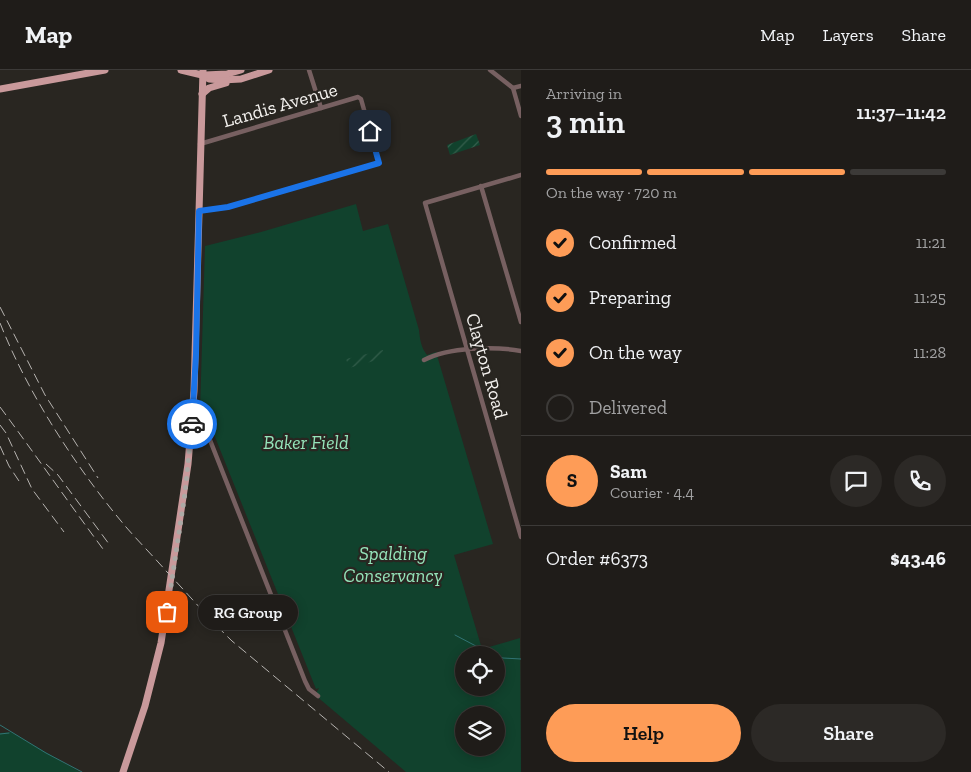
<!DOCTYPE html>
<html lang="en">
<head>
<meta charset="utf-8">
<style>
  :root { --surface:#1f1c19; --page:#2c2926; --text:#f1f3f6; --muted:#a1a1a2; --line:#3c3a38; --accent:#fe9c57 }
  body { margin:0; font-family:"Zilla Slab",serif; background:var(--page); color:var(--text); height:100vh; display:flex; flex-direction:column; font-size:19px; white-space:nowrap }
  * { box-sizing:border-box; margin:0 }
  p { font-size:16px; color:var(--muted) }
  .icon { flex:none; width:28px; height:28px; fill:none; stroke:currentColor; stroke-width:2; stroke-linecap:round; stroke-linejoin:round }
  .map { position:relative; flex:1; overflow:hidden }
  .sheet { display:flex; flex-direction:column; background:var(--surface); width:450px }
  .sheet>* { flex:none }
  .controls { position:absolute; left:455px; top:576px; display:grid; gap:10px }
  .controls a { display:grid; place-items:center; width:50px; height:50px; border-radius:50%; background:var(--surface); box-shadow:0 2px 12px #0003,0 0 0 1px var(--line); font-size:25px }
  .pin { position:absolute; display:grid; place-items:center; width:42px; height:42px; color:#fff; margin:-21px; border-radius:10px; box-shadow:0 2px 8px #0006 }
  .courier { position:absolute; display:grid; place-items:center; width:50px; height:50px; margin:-25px; border:4px solid #1a73e8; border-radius:50%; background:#fff; color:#222; box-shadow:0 1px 6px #0007 }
  .bubble { position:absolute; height:35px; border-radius:18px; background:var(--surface); box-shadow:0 2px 12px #0003,0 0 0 1px var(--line); font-size:16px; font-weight:600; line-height:35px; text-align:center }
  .summary em { font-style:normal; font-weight:600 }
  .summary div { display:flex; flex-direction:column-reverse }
  .summary { display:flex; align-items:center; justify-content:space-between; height:85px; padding:0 25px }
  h1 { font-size:32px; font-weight:600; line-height:38px }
  .bar { display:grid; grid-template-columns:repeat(4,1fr); gap:8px 5px; align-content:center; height:60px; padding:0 25px }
  .bar i { height:6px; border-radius:4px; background:var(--line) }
  .bar .current { background:var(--accent) }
  .bar p { grid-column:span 4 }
  .line { display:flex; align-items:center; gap:12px; padding:0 25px; border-top:1px solid var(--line) }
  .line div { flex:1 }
  .round { display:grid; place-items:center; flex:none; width:52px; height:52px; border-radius:26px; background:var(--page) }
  ol { padding:0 25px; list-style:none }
  li { display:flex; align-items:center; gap:15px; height:55px }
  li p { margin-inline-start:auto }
  li .icon { padding:5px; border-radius:50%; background:var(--accent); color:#111; stroke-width:4 }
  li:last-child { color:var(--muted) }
  li i { width:28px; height:28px; border:2px solid var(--line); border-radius:50% }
  .action { display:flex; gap:10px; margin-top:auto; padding:10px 25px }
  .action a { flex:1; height:58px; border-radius:30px; background:var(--accent); color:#111; font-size:20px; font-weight:600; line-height:58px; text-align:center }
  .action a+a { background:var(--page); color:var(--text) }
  header { display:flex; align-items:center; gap:30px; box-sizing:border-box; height:70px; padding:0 25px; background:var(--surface); border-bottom:1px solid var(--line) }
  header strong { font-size:24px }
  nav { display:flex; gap:28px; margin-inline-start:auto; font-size:18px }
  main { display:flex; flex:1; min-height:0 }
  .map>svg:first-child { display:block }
  .park { fill:#11422d; fill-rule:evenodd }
  .garden { fill:url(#garden-furrows) }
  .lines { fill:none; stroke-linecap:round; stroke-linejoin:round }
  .stream { stroke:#317474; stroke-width:1 }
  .minor { stroke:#776061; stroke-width:4.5 }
  .primary { stroke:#c9999b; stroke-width:7 }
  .rail { stroke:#b6b3b0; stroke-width:1; stroke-dasharray:10 5; stroke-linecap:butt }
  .done { stroke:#acaaa6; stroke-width:5; stroke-dasharray:0 9 }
  .route { stroke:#1a73e8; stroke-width:6 }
  .labels { text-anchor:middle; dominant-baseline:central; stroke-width:4.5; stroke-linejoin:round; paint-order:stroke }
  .street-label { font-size:19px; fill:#f3f1ee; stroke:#292621 }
  .park-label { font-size:19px; font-style:italic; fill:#95e4ba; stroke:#292621 }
</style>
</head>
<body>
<header>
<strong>Map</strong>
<nav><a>Map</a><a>Layers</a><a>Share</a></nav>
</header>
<main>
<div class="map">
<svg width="521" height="702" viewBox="0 0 521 702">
  <defs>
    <pattern id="garden-furrows" width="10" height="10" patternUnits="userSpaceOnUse" patternTransform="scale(1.25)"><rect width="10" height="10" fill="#11422d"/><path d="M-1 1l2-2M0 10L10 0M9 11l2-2" fill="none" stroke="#345e4c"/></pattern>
  </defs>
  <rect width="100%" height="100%" fill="#292621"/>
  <g class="park">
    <path d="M356 134 363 161 388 154 419 260C420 270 421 277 427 285L436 282 493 474 454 485 482 579 520 568 521 702H406L315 625 319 618 316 619 209 352 200 341 205 176 261 162ZM464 585H496V618H464ZM464 645H496V678H464Z"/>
    <path d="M11 662 80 702H0V663Z"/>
  </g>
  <g class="garden">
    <path d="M476 64 480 75 450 85 447 75Z"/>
    <path d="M383 280 384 288 349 298 346 289Z"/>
  </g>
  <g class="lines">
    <g class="stream">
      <path d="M455 565 493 585"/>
      <path d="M496 586 503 588 521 589"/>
      <path d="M0 655 46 683 82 702"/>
      <path d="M0 664 9 663"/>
    </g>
    <g class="minor">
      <path d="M309 0 321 38"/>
      <path d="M490 0 513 18 521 46"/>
      <path d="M513 18 521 16"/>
      <path d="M521 105 425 133 521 467"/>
      <path d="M481 116 521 252"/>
      <path d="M199 141 228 137 379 93 361 29 358 27 200 74"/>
      <path d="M424 290C449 277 494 276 521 281"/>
      <path d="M193 341 201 351 208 365 305 611 309 619 318 626"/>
    </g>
    <g class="primary">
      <path d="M181 0 202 5 209 9 222 10 241 9 269 0"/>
      <path d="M205 5 227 4 241 0"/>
      <path d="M0 19 105 0"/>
      <path d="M202 24 209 18 226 13"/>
      <path d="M123 702 145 636 161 573 188 394 194 321 203 0"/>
    </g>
    <g class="rail">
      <path d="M0 237 45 325 98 408"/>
      <path d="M0 253C28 324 77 399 126 457 139 472 154 487 167 502 189 525 209 549 232 571L389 702"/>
      <path d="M0 337C35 384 68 432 103 479"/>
      <path d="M0 355 6 363 32 419 64 462"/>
      <path d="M0 376 9 396 21 414"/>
      <path d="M46 394 58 405 109 474"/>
    </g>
  </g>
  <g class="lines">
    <path class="done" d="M167 542 185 423 192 354"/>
    <path class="route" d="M192 354 196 284 199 141 228 137 379 93 370 61"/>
  </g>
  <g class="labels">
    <g class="street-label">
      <text transform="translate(280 35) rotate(-16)">Landis Avenue</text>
      <text transform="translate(487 296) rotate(74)">Clayton Road</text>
    </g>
    <g class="park-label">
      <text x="306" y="372">Baker Field</text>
      <text x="393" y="483">Spalding<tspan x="393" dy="22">Conservancy</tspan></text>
    </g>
  </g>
</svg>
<div class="controls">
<a><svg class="icon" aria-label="locate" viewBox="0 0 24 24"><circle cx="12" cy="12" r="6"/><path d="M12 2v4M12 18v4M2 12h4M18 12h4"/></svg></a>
<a><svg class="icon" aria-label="layers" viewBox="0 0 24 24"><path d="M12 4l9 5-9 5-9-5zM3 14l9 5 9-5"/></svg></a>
</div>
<div class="pin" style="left:167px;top:542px;background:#ea580c"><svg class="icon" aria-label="bag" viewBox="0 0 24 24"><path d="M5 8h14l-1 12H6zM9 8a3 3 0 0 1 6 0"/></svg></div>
<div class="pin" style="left:370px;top:61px;background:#1f2937"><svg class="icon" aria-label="home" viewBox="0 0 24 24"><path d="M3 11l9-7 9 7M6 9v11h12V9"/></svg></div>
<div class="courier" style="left:192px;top:354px"><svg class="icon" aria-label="car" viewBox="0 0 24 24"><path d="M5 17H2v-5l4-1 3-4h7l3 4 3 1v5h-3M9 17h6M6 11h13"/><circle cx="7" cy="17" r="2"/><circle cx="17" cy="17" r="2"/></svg></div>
<div class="bubble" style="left:198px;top:525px;width:100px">RG Group</div>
</div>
<section class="sheet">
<div class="summary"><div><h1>3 min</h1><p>Arriving in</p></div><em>11:37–11:42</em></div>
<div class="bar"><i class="current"></i><i class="current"></i><i class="current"></i><i></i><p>On the way · 720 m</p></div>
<ol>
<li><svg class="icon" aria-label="check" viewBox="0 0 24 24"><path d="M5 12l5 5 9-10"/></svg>Confirmed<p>11:21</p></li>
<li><svg class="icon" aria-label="check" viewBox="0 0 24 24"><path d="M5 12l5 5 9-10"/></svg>Preparing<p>11:25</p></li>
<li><svg class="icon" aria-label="check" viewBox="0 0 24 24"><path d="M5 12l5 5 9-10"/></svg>On the way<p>11:28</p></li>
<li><i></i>Delivered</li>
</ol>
<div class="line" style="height:90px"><b class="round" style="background:var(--accent);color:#111">S</b><div><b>Sam</b><p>Courier · 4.4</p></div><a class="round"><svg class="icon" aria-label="chat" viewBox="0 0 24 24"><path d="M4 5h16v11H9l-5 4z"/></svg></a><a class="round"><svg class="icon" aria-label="phone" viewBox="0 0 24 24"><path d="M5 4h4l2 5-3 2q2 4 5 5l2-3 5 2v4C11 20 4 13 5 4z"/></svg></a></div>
<div class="line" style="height:65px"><div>Order #6373</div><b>$43.46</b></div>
<div class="action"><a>Help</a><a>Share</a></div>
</section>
</main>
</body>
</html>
